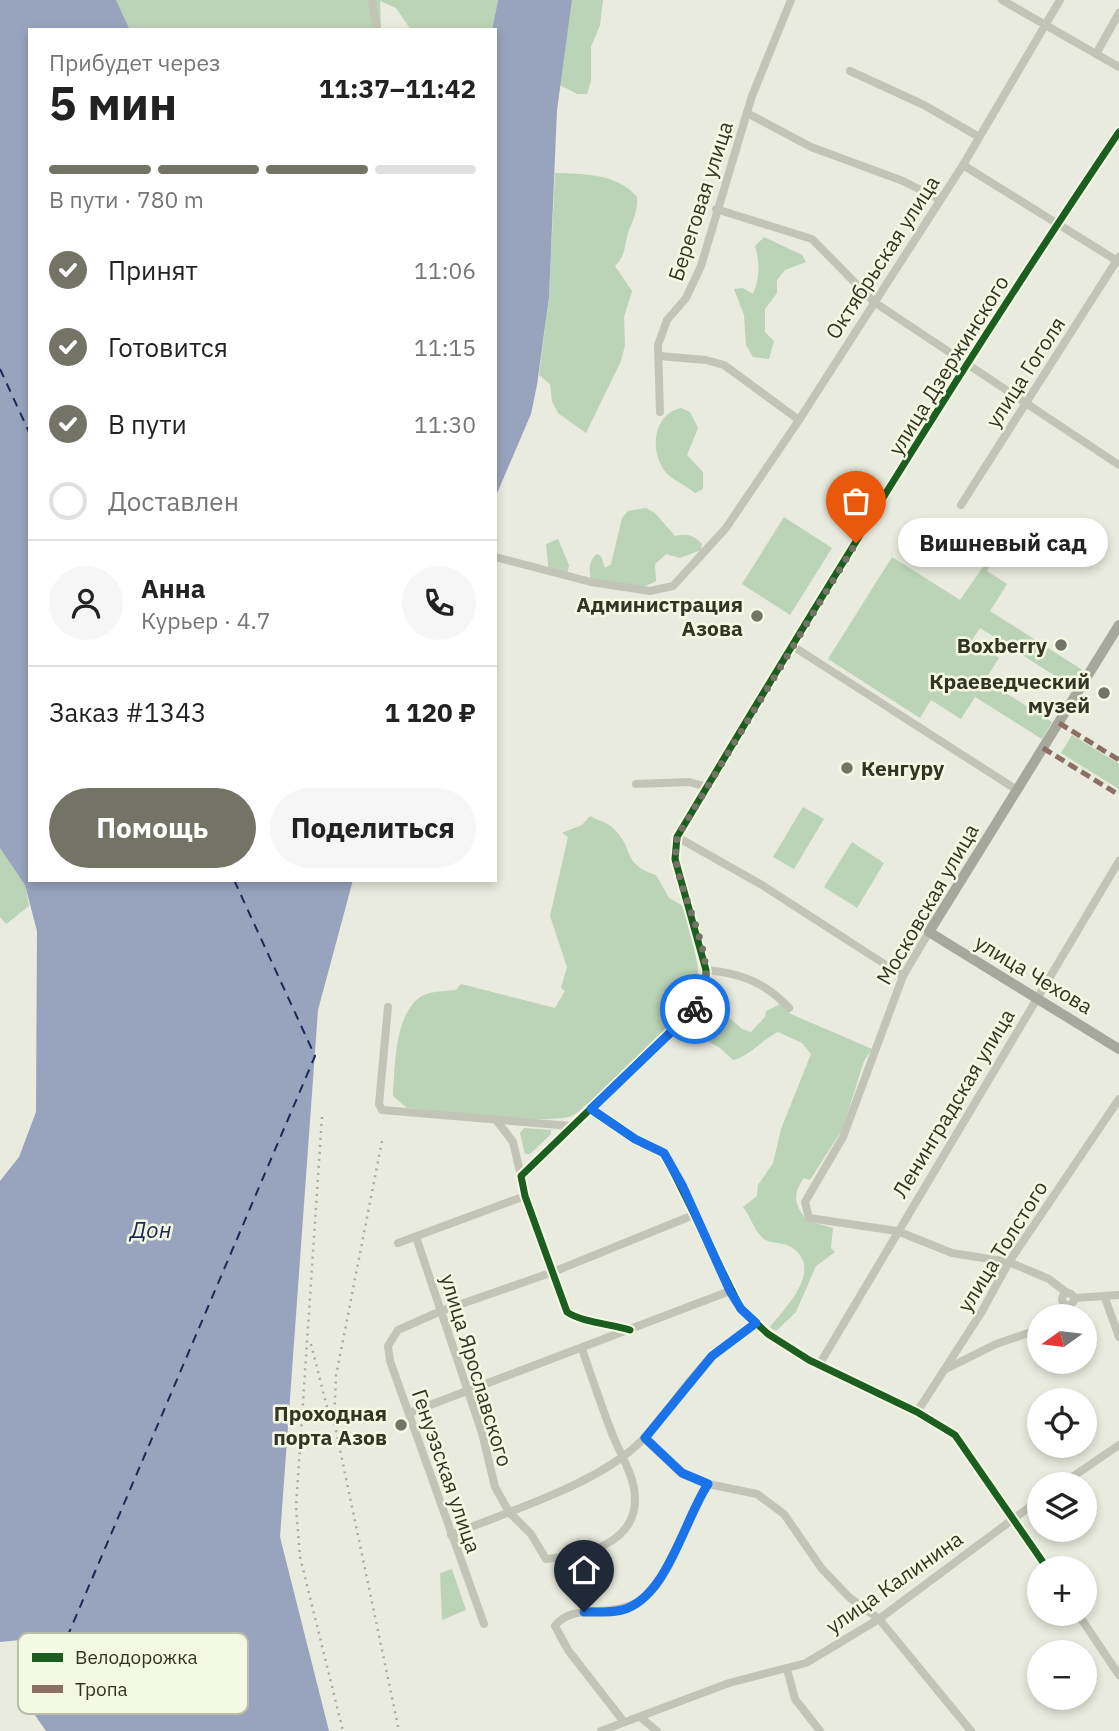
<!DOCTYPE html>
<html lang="ru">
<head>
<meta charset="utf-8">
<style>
  :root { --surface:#fff; --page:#f6f6f6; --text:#222; --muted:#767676; --line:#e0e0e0; --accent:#737465 }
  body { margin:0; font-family:"IBM Plex Sans",sans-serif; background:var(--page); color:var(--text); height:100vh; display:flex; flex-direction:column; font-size:26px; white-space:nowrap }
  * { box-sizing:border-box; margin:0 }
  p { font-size:23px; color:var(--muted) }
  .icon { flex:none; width:38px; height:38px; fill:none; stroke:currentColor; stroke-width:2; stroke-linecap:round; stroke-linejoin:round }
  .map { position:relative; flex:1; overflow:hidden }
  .panel { position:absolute; left:28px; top:28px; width:469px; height:854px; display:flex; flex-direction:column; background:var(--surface); border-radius:0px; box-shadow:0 4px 10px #0003 }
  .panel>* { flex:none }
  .needle { width:46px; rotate:256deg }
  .tools { position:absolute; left:1027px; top:1304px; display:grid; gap:14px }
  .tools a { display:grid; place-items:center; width:70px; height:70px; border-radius:50%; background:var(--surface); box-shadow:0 4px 10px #0003; font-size:35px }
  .pin { position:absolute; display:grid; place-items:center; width:60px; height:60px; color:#fff; margin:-72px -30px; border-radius:50% 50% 50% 0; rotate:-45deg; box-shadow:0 0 7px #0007 }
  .pin .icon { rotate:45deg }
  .courier { position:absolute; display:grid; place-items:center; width:70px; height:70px; margin:-35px; border:5px solid #1a73e8; border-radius:50%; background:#fff; color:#222; box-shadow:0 2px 9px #0007 }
  .bubble { position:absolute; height:49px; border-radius:24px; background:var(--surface); box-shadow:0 4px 10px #0003; font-size:23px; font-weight:700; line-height:49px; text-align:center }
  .headline em { font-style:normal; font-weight:700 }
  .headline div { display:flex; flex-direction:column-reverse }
  .headline { display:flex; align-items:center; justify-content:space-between; height:119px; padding:0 21px }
  h1 { font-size:46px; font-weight:700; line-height:52px }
  .bar { display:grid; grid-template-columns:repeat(4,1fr); gap:10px 7px; align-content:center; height:84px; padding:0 21px }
  .bar i { height:9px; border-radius:5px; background:var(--line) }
  .bar .on { background:var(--accent) }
  .bar p { grid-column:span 4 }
  .line { display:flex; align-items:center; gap:18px; padding:0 21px; border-top:2px solid var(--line) }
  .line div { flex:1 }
  .round { display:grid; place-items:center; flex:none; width:74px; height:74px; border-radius:37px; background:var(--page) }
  ol { padding:0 21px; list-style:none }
  li { display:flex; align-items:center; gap:21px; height:77px }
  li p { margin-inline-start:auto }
  li .icon { padding:7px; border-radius:50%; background:var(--accent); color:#fff; stroke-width:4 }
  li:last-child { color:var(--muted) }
  li i { width:38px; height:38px; border:4px solid var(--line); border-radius:50% }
  .action { display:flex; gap:14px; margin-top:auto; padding:14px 21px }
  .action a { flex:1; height:80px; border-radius:42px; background:var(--accent); color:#fff; font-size:28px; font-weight:700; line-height:80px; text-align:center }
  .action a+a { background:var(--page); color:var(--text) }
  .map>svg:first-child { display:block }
  .green { fill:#bbd3b6 }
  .water { fill:#98a4bd }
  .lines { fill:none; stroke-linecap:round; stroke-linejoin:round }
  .ferry { stroke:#1a2956; stroke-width:2; stroke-dasharray:9 7; stroke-linecap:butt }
  .minor { stroke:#c2c4b6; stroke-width:8 }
  .major { stroke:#a7a89c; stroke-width:10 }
  .rail { stroke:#aaaba1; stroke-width:2.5; stroke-dasharray:2 5; stroke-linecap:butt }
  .quiet { stroke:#8d6e63; stroke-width:5; stroke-dasharray:10 5; stroke-linecap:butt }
  .cycleway-casing { stroke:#f4f9e3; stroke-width:11 }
  .cycleway { stroke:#1b5e20; stroke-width:7 }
  .done { stroke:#737465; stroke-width:7; stroke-dasharray:0 12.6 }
  .route { stroke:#1a73e8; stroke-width:9 }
  .poi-dot { fill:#737465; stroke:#f4f9e3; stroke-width:2.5 }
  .labels { text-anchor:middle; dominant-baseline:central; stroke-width:5; stroke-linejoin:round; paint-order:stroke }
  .street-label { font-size:21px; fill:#343425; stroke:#f4f9e3 }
  .poi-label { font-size:21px; font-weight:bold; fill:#343425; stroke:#f4f9e3; text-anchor:end }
  .water-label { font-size:23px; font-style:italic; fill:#1a2956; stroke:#f4f9e3 }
  .key { fill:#f4f9e3; stroke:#babeaa; stroke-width:2 }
  .key-label { font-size:19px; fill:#343425 }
</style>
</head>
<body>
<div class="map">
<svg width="1119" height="1731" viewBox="0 0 1119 1731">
  <rect width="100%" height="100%" fill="#e8ebdd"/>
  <g class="green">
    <path d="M116 0H498L492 30H411L396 8 380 1 381 30H130Z"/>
    <path d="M572 0H603L600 25 591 47V81L587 94H577L560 85Z"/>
    <path d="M555 173C583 174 617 173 637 197 638 210 634 218 629 230 624 244 627 254 615 266L632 291 624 317 625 345 621 361 586 433 558 413 552 401 550 384 539 375 549 297Z"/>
    <path d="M764 237 802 255 806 262 785 270 777 280V293L765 309V332L774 341 769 359 753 357 746 345 744 315 734 289 743 288 753 294C760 277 760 263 755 246Z"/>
    <path d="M681 408 690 412 698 428 687 455 703 472V489L695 493C685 484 672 481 664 470 650 450 653 414 681 408Z"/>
    <path d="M646 508 655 513 675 536C687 533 694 535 702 544L701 550 680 558 666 554 655 564 656 581C632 594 617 592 591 582 590 571 587 562 597 554L601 556 605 568 611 564 622 518 628 511Z"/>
    <path d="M784 517 832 548 790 615 742 584Z"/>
    <path d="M558 539 569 565 567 575 549 574 546 544Z"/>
    <path d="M992 554 995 556 987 571 1007 584 990 611 1084 671 1074 688 980 628 972 640 999 658 985 680 1052 722 1042 739 975 697 961 719 931 700 920 718 828 659 892 557 960 600Z"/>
    <path d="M1072 735 1119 764V789L1061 753Z"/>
    <path d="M803 807 824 819 794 869 773 857Z"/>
    <path d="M590 816C597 820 609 823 614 829 635 849 621 864 656 875L669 898 683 906C689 930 705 975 696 1000 691 1012 584 1110 572 1116 548 1125 439 1111 407 1108L393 1096C395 1067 394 1010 424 995 432 991 446 991 456 990L461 984 555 1008 565 991 561 988 567 967 550 916 568 837 562 833 582 825Z"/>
    <path d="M852 842 884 863 857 908 824 887Z"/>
    <path d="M0 848 25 885 29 906 6 924 0 917Z"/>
    <path d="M714 1004 742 1029 751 1032 765 1017 766 1011 781 1004 791 1014 872 1049 864 1061 842 1130 810 1180 804 1178C792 1194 794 1206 808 1221L833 1228 831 1248 835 1252 816 1266 796 1312 776 1331 770 1327C783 1310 826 1269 791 1247 783 1242 771 1244 764 1239 754 1231 751 1217 743 1207L757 1196 758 1185 773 1163 781 1129 811 1054 802 1043 778 1032C763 1039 748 1057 733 1060L720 1048 688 1030 707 1006Z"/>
    <path d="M524 1128 551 1130V1134L530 1154H525L520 1133Z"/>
    <path d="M452 1569 466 1610 442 1620 440 1573Z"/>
  </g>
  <g class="water">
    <path d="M0 0H116L130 30H30V880H353L318 1010 280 1537 329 1731H46C40 1721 28 1709 29 1697 30 1675 42 1664 30 1643L20 1640 0 1642V1181L19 1157 36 1112 37 931 25 885 0 848Z"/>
    <path d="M498 0H572L557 110 549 297 537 385 531 414 495 498V30H492Z"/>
  </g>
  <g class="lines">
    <g class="ferry">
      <path d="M0 369 30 434"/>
      <path d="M42 1696 315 1056 234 880"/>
    </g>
    <g class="minor">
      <path d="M372 0 377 30"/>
      <path d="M1002 0 1119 67"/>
      <path d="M1096 54 1119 13"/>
      <path d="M850 71 924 105 979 137"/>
      <path d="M747 113 811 147 903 181 939 199"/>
      <path d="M963 165 1119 262"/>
      <path d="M716 209 812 239 874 302 1119 465"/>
      <path d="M659 356 706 360 724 365 799 420"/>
      <path d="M660 412 658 345 667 320 686 298 701 266 752 96 791 0"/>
      <path d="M961 505 1119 257"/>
      <path d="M495 557 591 582 650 591 673 586 726 528 799 420 963 165 1060 0"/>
      <path d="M791 645 1017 790"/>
      <path d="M636 784 689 782 707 787"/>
      <path d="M677 837 762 885 903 976"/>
      <path d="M929 932 903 976 843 1137 805 1202 809 1218 897 1231 952 1253 1009 1262 1049 1279 1067 1293"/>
      <path d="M706 970C740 973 765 982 789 1008"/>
      <path d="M388 1007 379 1104 382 1110 571 1126"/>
      <path d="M591 1109 635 1139 664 1153 741 1309 768 1334 809 1360 917 1412 955 1435 1047 1568"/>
      <path d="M497 1121 513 1142 521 1176"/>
      <path d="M416 1237 482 1433 495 1487 509 1512 531 1534 546 1559C582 1556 636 1545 635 1498 635 1478 621 1455 613 1436 602 1408 592 1378 582 1349"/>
      <path d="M398 1243 525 1196"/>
      <circle cx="1068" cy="1299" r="6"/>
      <path d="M1074 1298 1119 1295"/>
      <path d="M1105 1298 1119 1337"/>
      <path d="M1059 1316 1065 1305"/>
      <path d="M630 1330C611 1324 581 1322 567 1312L525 1196 521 1176 701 1002 706 988V970L675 859 677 837C819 599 964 362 1119 132"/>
      <path d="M819 1365 1119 861"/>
      <path d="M946 1369 996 1344 1040 1329"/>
      <path d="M917 1412 981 1313 1009 1262 1119 1099"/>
      <path d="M409 1413 730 1291"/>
      <path d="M645 1439 682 1473 708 1484 757 1494 784 1514 822 1569 850 1598 879 1619 971 1731"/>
      <path d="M1062 1484 1119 1445"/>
      <path d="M451 1535C504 1513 579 1490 625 1455 661 1428 680 1386 713 1356 726 1344 742 1334 756 1323"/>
      <path d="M1078 1614 1119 1675"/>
      <path d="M484 1624 390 1361 388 1346 398 1330 441 1311 553 1272 696 1214"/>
      <path d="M787 1669 795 1699 820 1731"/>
      <path d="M640 1717 657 1731"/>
      <path d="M624 1722 568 1650 555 1626C573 1601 615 1621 645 1597 674 1574 686 1516 708 1484"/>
      <path d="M601 1731 729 1683 806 1663 879 1619 1040 1499"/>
    </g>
    <path class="major" d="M1119 625 929 932 1119 1049"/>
    <g class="rail">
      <path d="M322 1117 296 1507 300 1557 343 1731"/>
      <path d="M382 1141 336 1376 334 1421 399 1731"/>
      <path d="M311 1344 329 1415"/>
    </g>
    <g class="quiet">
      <path d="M1059 723 1119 760"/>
      <path d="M1043 748 1119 795"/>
    </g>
    <g class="cycleway-casing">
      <g id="cycleway">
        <path d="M591 1109 635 1139 664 1153 741 1309 768 1334 809 1360 917 1412 955 1435 1047 1568"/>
        <path d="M630 1330C611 1324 581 1322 567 1312L525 1196 521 1176 701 1002 706 988V970L675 859 677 837C819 599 964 362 1119 132"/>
      </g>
    </g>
    <use href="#cycleway" class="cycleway"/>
  </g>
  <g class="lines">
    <path class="done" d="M695 1009C727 973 680 900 676 859 675 852 677 844 677 837L856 543"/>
    <path class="route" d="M584 1612C596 1612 609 1613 622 1610 667 1598 684 1520 708 1484L682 1473 645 1438 712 1356 756 1323 741 1309 730 1291 683 1187 664 1153 635 1139 591 1109 695 1009"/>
  </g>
  <g class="poi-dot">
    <circle cx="757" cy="616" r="7"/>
    <circle cx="1061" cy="645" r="7"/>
    <circle cx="1104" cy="693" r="7"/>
    <circle cx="847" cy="768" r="7"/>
    <circle cx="401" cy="1425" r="7"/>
  </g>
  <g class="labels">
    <g class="street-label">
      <text transform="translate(700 201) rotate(-72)">Береговая улица</text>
      <text transform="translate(882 257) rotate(-57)">Октябрьская улица</text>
      <text transform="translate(948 365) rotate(-58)">улица Дзержинского</text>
      <text transform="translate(1025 372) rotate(-57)">улица Гоголя</text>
      <text transform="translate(927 904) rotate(-60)">Московская улица</text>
      <text transform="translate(1034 974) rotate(31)">улица Чехова</text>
      <text transform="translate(953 1103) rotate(-59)">Ленинградская улица</text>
      <text transform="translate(1002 1246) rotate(-58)">улица Толстого</text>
      <text transform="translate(477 1370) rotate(73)">улица Ярославского</text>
      <text transform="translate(447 1471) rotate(71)">Генуэзская улица</text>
      <text transform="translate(894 1582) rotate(-35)">улица Калинина</text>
    </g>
    <g class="poi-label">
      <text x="743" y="604">Администрация<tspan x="743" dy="24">Азова</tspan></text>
      <text x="1047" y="645">Boxberry</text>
      <text x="1090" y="681">Краеведческий<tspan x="1090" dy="24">музей</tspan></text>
      <text x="861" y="768" text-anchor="start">Кенгуру</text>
      <text x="387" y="1413">Проходная<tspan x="387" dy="24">порта Азов</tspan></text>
    </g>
    <g class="water-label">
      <text x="151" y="1229">Дон</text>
    </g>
  </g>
  <rect x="18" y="1633" width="230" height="81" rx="10" class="key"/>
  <rect x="32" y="1653" width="31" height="9" fill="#1b5e20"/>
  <rect x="32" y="1685" width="31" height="8" fill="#8d6e63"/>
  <g class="key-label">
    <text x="75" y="1664">Велодорожка</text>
    <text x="75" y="1696">Тропа</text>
  </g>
</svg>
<div class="tools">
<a><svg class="needle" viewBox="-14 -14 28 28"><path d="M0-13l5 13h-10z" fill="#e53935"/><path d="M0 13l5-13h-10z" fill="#767676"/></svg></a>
<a><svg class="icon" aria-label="locate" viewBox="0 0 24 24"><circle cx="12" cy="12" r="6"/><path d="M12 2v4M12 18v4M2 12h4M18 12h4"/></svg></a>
<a><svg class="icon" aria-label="layers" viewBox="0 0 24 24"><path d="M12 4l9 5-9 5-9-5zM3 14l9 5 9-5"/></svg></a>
<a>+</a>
<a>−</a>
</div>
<div class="pin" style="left:856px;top:543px;background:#ea580c"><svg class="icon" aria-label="bag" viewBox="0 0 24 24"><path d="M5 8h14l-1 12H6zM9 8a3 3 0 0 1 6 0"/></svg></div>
<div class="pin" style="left:584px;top:1612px;background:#1f2937"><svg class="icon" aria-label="home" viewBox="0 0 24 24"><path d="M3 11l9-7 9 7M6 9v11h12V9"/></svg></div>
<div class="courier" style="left:695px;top:1009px"><svg class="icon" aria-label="bike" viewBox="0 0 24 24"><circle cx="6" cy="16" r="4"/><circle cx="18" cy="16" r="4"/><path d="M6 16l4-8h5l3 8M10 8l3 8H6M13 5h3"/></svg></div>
<div class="bubble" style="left:898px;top:518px;width:210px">Вишневый сад</div>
<section class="panel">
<div class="headline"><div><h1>5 мин</h1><p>Прибудет через</p></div><em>11:37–11:42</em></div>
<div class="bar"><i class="on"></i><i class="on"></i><i class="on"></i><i></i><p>В пути · 780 m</p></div>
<ol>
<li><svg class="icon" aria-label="check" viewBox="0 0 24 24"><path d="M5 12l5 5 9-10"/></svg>Принят<p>11:06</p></li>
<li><svg class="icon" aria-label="check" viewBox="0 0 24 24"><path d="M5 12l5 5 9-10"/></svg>Готовится<p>11:15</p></li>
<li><svg class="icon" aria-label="check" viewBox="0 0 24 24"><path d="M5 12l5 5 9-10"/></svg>В пути<p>11:30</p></li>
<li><i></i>Доставлен</li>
</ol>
<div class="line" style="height:126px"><a class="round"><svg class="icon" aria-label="person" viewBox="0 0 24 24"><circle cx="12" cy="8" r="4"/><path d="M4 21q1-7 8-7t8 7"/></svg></a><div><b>Анна</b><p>Курьер · 4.7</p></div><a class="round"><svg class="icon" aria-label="phone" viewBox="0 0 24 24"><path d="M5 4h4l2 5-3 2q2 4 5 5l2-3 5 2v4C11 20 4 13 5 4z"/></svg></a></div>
<div class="line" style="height:91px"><div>Заказ #1343</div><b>1 120 ₽</b></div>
<div class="action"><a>Помощь</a><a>Поделиться</a></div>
</section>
</div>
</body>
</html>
